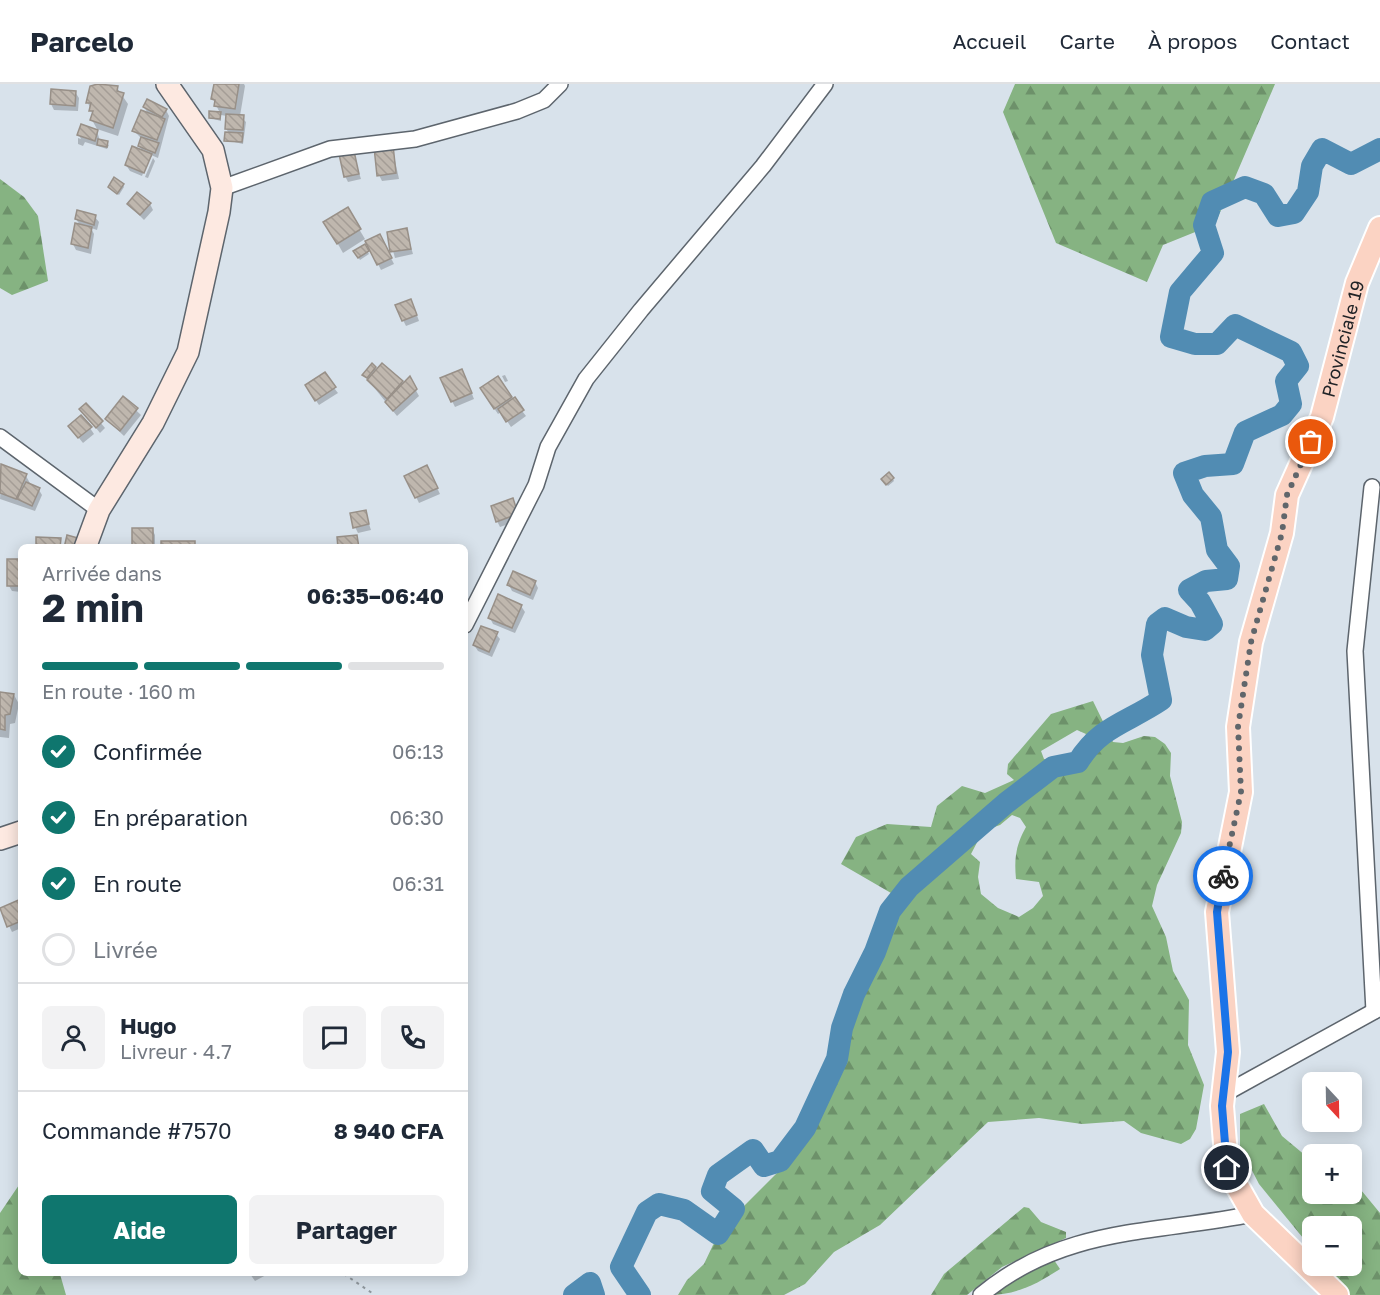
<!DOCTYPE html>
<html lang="fr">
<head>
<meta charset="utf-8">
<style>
  :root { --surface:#fff; --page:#f2f2f3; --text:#1f2937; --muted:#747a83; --line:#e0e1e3; --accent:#0f766e }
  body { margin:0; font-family:"Golos Text",sans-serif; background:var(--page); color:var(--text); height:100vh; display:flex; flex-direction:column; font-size:22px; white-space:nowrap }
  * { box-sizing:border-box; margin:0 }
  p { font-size:20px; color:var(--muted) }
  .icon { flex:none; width:33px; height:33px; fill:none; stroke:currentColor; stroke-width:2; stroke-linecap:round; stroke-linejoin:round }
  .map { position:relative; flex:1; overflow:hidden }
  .details { position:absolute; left:18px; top:460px; width:450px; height:732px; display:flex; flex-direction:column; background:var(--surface); border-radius:9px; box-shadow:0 3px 15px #0003 }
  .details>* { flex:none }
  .needle { width:39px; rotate:158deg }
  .controls { position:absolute; left:1302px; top:988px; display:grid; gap:12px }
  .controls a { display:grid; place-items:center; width:60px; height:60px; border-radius:9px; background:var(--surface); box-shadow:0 3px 15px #0003; font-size:30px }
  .pin { position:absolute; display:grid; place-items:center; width:51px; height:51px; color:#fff; margin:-26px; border:3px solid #fff; border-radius:50%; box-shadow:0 2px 6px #0007 }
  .courier { position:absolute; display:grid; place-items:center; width:60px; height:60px; margin:-30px; border:4px solid #1a73e8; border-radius:50%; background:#fff; color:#222; box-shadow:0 2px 8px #0007 }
  .headline em { font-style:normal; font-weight:700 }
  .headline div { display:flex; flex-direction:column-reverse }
  .headline { display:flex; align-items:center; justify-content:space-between; height:102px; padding:0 24px }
  h1 { font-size:39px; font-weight:700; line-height:45px }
  .bar { display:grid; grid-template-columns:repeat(4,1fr); gap:9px 6px; align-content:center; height:72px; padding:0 24px }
  .bar i { height:8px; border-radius:4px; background:var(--line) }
  .bar .current { background:var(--accent) }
  .bar p { grid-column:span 4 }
  .line { display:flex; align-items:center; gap:15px; padding:0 24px; border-top:2px solid var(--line) }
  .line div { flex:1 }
  .round { display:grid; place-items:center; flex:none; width:63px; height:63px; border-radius:9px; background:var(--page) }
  ol { padding:0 24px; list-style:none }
  li { display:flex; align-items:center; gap:18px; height:66px }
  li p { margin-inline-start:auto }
  li .icon { padding:6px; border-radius:50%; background:var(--accent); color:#fff; stroke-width:4 }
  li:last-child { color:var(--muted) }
  li i { width:33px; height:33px; border:3px solid var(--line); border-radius:50% }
  .primary-button { display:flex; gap:12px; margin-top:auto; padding:12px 24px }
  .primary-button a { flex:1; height:69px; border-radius:9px; background:var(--accent); color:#fff; font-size:24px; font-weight:700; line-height:69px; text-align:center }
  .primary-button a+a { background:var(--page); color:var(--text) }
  header { display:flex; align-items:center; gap:36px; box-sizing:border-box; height:84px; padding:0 30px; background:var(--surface); border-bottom:2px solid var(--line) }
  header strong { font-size:28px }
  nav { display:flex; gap:33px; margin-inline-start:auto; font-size:21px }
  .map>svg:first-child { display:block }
  .forest { fill:url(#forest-firs); fill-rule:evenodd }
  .shadow { fill:#0003 }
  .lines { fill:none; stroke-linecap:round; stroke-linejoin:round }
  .river { stroke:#518cb3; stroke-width:22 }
  .building { fill:url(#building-back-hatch); stroke:#989088; stroke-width:1.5 }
  .street-casing { stroke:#5d656d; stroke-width:18 }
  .secondary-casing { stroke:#5d656d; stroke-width:24 }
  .primary-casing { stroke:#fff; stroke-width:26 }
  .path { stroke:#90989e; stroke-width:2; stroke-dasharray:3 4.5; stroke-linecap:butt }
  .street { stroke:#fff; stroke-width:15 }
  .secondary { stroke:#fde9e1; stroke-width:21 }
  .primary { stroke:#fbd3c3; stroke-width:22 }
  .done { stroke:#60666b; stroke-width:6; stroke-dasharray:0 10.8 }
  .route { stroke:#1a73e8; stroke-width:8 }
  .labels { text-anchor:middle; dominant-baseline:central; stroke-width:4.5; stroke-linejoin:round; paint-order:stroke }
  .street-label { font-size:18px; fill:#202326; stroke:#d8e2eb }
</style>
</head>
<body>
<header>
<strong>Parcelo</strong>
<nav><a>Accueil</a><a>Carte</a><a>À propos</a><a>Contact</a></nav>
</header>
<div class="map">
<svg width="1380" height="1211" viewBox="0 0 1380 1211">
  <defs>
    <pattern id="forest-firs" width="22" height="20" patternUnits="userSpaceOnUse" patternTransform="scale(1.5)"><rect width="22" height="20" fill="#86b382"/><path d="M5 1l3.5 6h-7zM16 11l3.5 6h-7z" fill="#6d916a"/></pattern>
    <pattern id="building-back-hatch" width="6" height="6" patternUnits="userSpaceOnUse" patternTransform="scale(1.5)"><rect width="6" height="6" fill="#bfb7ae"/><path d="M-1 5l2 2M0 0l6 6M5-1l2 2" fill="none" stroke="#a49d96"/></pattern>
  </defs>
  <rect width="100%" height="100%" fill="#d8e2eb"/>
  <g class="forest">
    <path d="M1015 0H1275L1215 140 1163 161 1147 198 1056 159 1003 28Z"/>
    <path d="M0 95 24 113 38 132 48 197 12 211 0 204Z"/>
    <path d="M1093 617 1113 658 1123 659 1144 652 1155 653 1165 660 1171 669 1170 692 1182 738 1181 749 1157 801 1152 822 1166 853 1173 887 1189 916 1188 961 1204 1001 1196 1045 1190 1055 1181 1060 1141 1049 1124 1037 1082 1040 1039 1034 988 1038 880 1141 834 1168 805 1200 784 1211H678L687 1196 704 1180 713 1161 739 1127 786 1080 823 1025 854 926 897 828 891 809 841 780 856 753 887 740 931 743 937 722 962 702 985 709 1014 696 1007 690 1008 680 1051 630ZM1077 646 1086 650 1075 669 1053 676 1044 675 1041 667ZM1012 731 1020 734 1026 743C1016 761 1014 774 1016 795L1039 798 1043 812 1033 824 1019 833 998 824 981 810 978 793 980 778 971 770 983 747 1000 741Z"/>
    <path d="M1264 1020 1282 1052 1312 1077V1110H1352V1101L1361 1106 1380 1129V1211H1350L1326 1182H1352V1143H1312V1165L1259 1100 1240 1063V1030Z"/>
    <path d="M21 1098V1190H60L66 1211H0V1129Z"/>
    <path d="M1024 1123 1029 1124 1041 1138 1066 1148V1154L1002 1183 967 1211H931L944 1190Z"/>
    <path d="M1054 1176 1060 1185C1037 1200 1016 1211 989 1211L1005 1196Z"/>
  </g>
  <g class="shadow">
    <path d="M99 0 117 4 128 20 118 52 97 45 92 36 93 31 88 19 92 3 97 4Z"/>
    <path d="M216 0H244L245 2 240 32 246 38 243 60 226 56 229 50 226 44 227 32 221 31V37L210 34 220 29 213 15Z"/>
    <path d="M75 8 79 14 78 27 54 26 51 20Z"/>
    <path d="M144 23 166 26 169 32 158 74 151 71 152 73H149L142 92 130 87 126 81 143 68 139 62 142 55 134 47 149 31Z"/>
    <path d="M97 47 100 57 109 61 107 65 85 58 83 62 78 60V54L81 55 79 51Z"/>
    <path d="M392 63 399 95 382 97 379 91Z"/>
    <path d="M353 69 361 95 348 98 345 92Z"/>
    <path d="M153 74 155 77 148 94 145 93Z"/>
    <path d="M123 101 124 103 119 111 109 103Z"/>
    <path d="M128 120H150L153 126 144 136Z"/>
    <path d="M347 125 365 155 343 169 326 139Z"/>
    <path d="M95 133 99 138 97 146 91 144 94 150 91 170 76 166 73 160 80 141 76 135Z"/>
    <path d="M406 146 413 170 395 174 388 149Z"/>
    <path d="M367 158H383L394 180 381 186Z"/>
    <path d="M364 162 369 170 360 176 355 168Z"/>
    <path d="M414 223 419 237 406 242 403 236Z"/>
    <path d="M382 281 404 300 409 294 419 312 397 332 364 291 375 284 377 287Z"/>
    <path d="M505 291 508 297 505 298 502 292Z"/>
    <path d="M465 292 474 315 455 323 452 317Z"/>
    <path d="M497 295 526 332 511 343 501 328 498 330 485 311Z"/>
    <path d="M334 304 338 309 319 321 310 308Z"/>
    <path d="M123 314 141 331 124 352 106 335Z"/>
    <path d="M86 321 105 344 100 349 81 325Z"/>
    <path d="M70 343 90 344 94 350 83 359Z"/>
    <path d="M2 381 26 392 31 401 39 406 42 411 35 427 0 415Z"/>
    <path d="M430 389 440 410 419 419 406 392Z"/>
    <path d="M893 395 894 397 888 402 884 398Z"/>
    <path d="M515 422 520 436 500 443 497 437Z"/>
    <path d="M365 428 371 446 358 449 355 443Z"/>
    <path d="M152 445 155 451V464H134Z"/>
    <path d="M21 477V508L12 507 9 502Z"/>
    <path d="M535 498 538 504 533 516 512 507 509 501Z"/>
    <path d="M521 522 525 528 515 549 493 540 490 534Z"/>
    <path d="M496 550 500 555 492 573 478 567 474 561Z"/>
    <path d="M0 610 14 611 19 620 15 639 10 640 9 654 0 653Z"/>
    <path d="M21 817V844L12 848 1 825Z"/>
    <path d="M250 1190H268L255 1197Z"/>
  </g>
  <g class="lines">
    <g class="river">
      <path d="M574 1211 590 1199 594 1211"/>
      <path d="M640 1211 621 1183 647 1128 659 1120 684 1126 718 1150 734 1125 712 1107 718 1091 753 1066 764 1082 780 1077 805 1044 837 975 842 944 854 910 875 868 890 827 909 803 1006 719 1053 683 1078 678C1100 642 1127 639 1161 616L1152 571 1157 540 1165 534 1186 543 1205 546 1212 540 1200 518 1189 506 1206 497 1227 495 1229 482 1217 466 1211 433 1193 411 1184 389 1205 382 1233 380 1245 348 1282 331 1291 320 1286 297 1298 282 1291 268 1235 241 1217 260H1195L1171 253 1180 208 1213 169 1204 141 1212 118 1245 103 1264 110 1278 132 1294 129 1308 108 1312 82 1322 65 1351 80 1380 65"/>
    </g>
  </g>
  <g class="building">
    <path d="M98 0 118 2 117 7 124 9 113 44 90 36 93 27H89L91 19H86L90 2Z"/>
    <path d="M214 0H239L235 25 214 22 215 16 211 15Z"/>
    <path d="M51 5 76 7 75 22 50 20Z"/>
    <path d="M147 15 167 25 162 33 143 23Z"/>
    <path d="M141 26 165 35 157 56 132 47Z"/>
    <path d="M209 27 221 28 220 35 209 34Z"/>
    <path d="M226 30 244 31 243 46 225 45Z"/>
    <path d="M81 40 98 46 95 57 77 51Z"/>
    <path d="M225 48 243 49 242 58 224 57Z"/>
    <path d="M141 53 159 59 155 69 138 62Z"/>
    <path d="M98 55 108 57 107 63 97 61Z"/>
    <path d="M393 61 396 89 377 92 374 63Z"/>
    <path d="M132 62 152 70 144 89 125 81Z"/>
    <path d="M354 67 359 90 344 93 339 70Z"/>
    <path d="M114 93 124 100 117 110 108 103Z"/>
    <path d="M137 108 151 119 140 131 127 120Z"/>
    <path d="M348 123 361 145 337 160 323 138Z"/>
    <path d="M77 126 96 131 94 141 75 135Z"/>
    <path d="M75 139 92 143 88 164 71 160Z"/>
    <path d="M407 144 411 165 390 168 387 148Z"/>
    <path d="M380 150 392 174 377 181 365 157Z"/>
    <path d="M365 160 369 167 358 174 353 167Z"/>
    <path d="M411 215 417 231 402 237 395 221Z"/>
    <path d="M372 279 376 283 367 294 362 291Z"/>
    <path d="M382 279 403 297 387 315 367 296Z"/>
    <path d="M462 285 472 309 451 318 440 294Z"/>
    <path d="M325 288 336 303 315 317 305 301Z"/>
    <path d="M410 292 417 305 393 327 385 318Z"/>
    <path d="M498 292 512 313 494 325 480 304Z"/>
    <path d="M123 312 138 324 120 347 105 335Z"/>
    <path d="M515 313 524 326 506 338 498 325Z"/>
    <path d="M86 319 103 337 96 344 79 325Z"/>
    <path d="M81 331 92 343 78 354 68 342Z"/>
    <path d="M1 380 27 390 16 415 0 409Z"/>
    <path d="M427 381 438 404 415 414 404 392Z"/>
    <path d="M889 388 894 394 886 401 881 395Z"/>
    <path d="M26 398 40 404 32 422 17 415Z"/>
    <path d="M513 414 518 430 496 438 491 422Z"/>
    <path d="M366 426 369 440 353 444 350 429Z"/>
    <rect x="132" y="444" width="21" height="20"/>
    <path d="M67 451 78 454 76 464H64Z"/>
    <path d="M357 451 359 464H338L337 453Z"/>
    <path d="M36 453 61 454 60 464H36Z"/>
    <rect x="161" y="457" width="34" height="7"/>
    <rect x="7" y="475" width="14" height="27"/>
    <path d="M513 487 536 497 530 511 507 501Z"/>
    <path d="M498 510 522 521 512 544 488 534Z"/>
    <path d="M481 542 498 548 489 568 473 561Z"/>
    <path d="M0 608 14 610 10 630 5 631V646L0 645Z"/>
    <path d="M21 815V837L7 843 0 824Z"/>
  </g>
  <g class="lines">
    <g class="street-casing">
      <g id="street">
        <path d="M222 104 330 65 415 55 517 27 544 16 560 0"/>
        <path d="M0 353 99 426"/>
        <path d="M1372 403 1355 567 1374 927"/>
        <path d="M465 541 536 401 548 363 586 295 641 226 763 82 825 0"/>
        <path d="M1224 1010 1380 924"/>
        <path d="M981 1211C1064 1142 1154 1150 1253 1130"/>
      </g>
    </g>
    <g class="secondary-casing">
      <g id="secondary">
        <path d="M85 464 99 426 153 339 188 268 219 128 222 104 213 66 167 0"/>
        <path d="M0 755 21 748"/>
      </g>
    </g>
    <g class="primary-casing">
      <g id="primary">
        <path id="s1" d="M1337 1211 1253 1130 1227 1084 1222 1022 1228 968 1217 828 1241 708 1238 643 1251 558 1282 449 1287 411 1322 333 1357 199 1380 144"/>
      </g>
    </g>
    <path class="path" d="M344 1190 375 1211"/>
    <use href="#street" class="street"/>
    <use href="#secondary" class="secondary"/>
    <use href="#primary" class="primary"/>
  </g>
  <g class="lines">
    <path class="done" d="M1223 792 1241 708 1238 643 1251 558 1282 449 1287 411 1311 358"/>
    <path class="route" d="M1223 792 1217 828 1228 968 1222 1022 1227 1084"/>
  </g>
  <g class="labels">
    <g class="street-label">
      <text stroke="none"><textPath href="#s1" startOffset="1018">Provinciale 19</textPath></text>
    </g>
  </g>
</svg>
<div class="controls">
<a><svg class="needle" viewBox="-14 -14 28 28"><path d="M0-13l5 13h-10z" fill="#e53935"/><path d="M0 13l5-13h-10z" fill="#747a83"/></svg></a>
<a>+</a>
<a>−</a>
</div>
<div class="pin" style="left:1311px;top:358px;background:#ea580c"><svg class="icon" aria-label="bag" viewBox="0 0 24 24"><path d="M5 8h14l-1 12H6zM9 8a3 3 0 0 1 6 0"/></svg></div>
<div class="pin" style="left:1227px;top:1084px;background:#1f2937"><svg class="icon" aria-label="home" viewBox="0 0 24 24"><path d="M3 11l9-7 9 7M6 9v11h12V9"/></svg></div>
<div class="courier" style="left:1223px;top:792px"><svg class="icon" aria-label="bike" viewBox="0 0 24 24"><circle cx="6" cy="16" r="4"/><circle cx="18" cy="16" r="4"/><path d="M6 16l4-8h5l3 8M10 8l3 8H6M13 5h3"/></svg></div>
<section class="details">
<div class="headline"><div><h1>2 min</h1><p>Arrivée dans</p></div><em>06:35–06:40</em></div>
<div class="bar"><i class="current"></i><i class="current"></i><i class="current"></i><i></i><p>En route · 160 m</p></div>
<ol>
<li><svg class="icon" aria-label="check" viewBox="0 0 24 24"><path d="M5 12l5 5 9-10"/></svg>Confirmée<p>06:13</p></li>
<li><svg class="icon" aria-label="check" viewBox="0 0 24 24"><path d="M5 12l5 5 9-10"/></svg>En préparation<p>06:30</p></li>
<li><svg class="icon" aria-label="check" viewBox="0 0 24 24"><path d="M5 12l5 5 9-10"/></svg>En route<p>06:31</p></li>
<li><i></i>Livrée</li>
</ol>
<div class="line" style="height:108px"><a class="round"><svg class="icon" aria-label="person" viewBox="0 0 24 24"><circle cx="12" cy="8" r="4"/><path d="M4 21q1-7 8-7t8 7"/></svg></a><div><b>Hugo</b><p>Livreur · 4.7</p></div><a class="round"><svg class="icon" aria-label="chat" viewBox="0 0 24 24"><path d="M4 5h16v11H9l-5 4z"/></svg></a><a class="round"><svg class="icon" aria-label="phone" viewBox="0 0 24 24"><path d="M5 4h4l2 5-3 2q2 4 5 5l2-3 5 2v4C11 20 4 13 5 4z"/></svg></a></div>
<div class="line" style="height:78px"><div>Commande #7570</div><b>8 940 CFA</b></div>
<div class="primary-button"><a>Aide</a><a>Partager</a></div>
</section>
</div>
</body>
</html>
